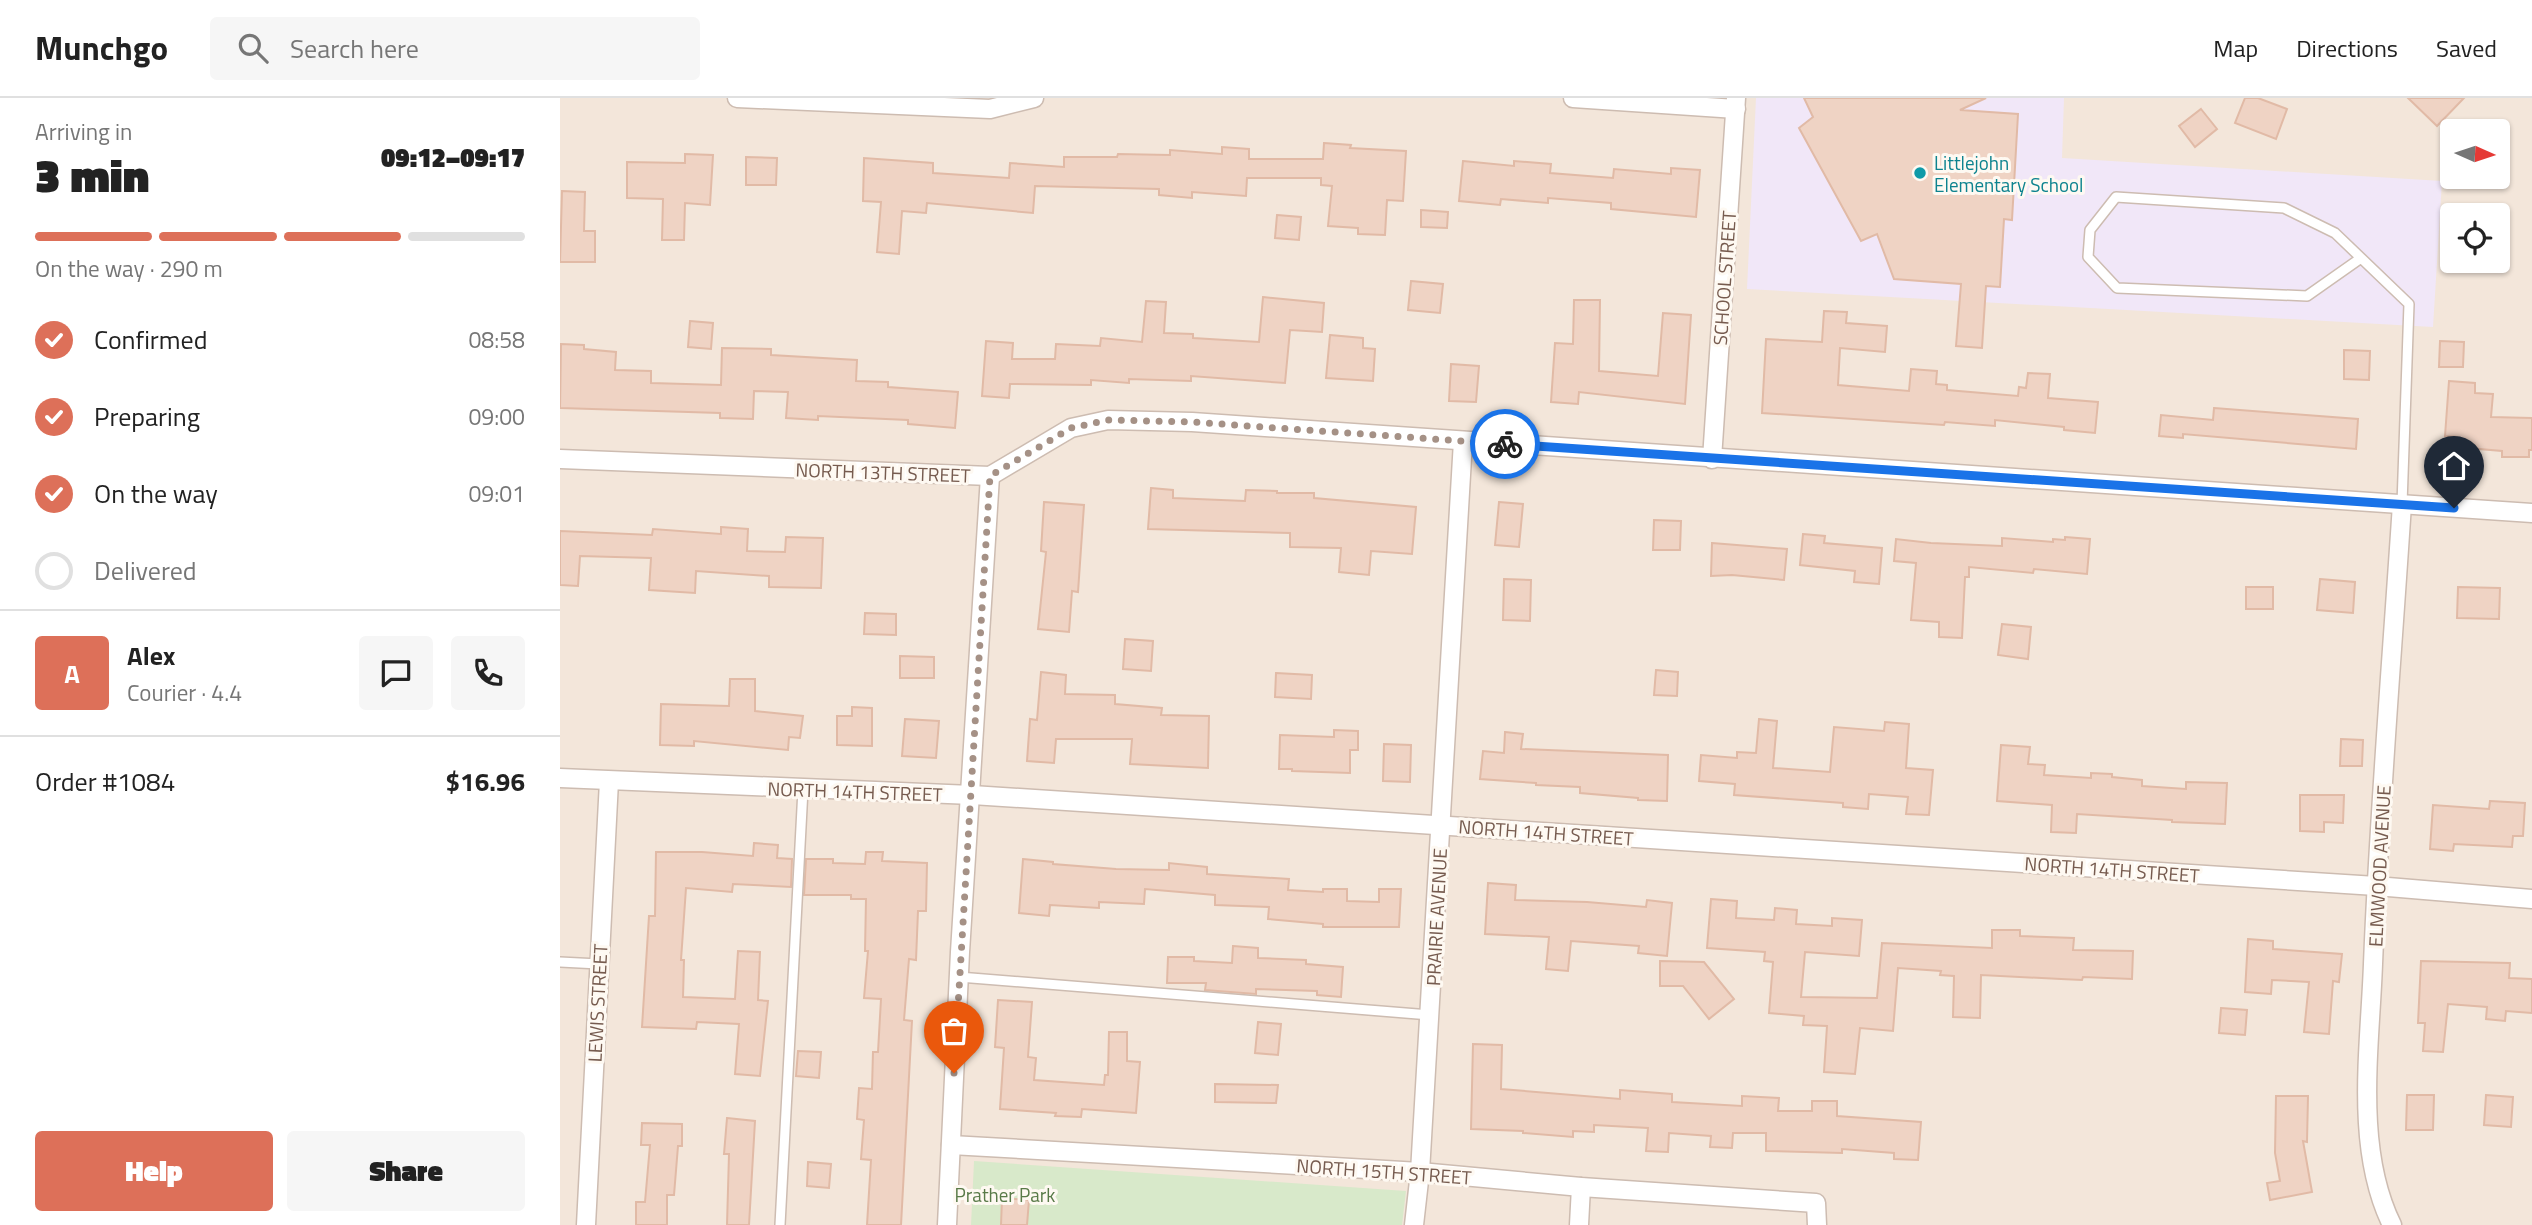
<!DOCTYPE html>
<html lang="en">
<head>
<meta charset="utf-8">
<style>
  :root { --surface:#fff; --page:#f6f6f6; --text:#222; --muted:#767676; --line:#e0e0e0; --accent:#dd7059 }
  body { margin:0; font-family:"Titillium Web",sans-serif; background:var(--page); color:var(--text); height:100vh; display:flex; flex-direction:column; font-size:26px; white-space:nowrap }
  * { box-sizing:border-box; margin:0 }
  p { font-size:23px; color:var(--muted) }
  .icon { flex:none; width:38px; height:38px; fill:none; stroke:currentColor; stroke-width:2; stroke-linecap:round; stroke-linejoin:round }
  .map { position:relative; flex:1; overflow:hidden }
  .details { display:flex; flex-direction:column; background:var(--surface); width:560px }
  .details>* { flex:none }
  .needle { width:46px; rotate:93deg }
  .buttons { position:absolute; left:1880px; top:21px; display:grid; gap:14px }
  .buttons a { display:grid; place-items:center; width:70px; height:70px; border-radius:7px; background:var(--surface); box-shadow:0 2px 5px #0004; font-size:35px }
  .pin { position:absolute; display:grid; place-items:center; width:60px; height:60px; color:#fff; margin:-72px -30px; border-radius:50% 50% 50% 0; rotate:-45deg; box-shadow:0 0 7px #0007 }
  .pin .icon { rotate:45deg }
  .courier { position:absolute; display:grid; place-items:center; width:70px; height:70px; margin:-35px; border:5px solid #1a73e8; border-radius:50%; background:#fff; color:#222; box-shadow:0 2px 9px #0007 }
  .summary em { font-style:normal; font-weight:800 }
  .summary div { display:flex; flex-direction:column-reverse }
  .summary { display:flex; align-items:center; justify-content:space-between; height:119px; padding:0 35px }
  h1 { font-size:46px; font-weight:800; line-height:52px }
  .bar { display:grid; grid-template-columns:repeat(4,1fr); gap:10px 7px; align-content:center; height:84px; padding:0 35px }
  .bar i { height:9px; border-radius:5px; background:var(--line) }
  .bar .on { background:var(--accent) }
  .bar p { grid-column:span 4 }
  .line { display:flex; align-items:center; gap:18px; padding:0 35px; border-top:2px solid var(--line) }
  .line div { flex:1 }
  .round { display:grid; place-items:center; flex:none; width:74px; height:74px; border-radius:7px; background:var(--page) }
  ol { padding:0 35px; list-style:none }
  li { display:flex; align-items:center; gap:21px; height:77px }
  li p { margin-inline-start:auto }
  li .icon { padding:7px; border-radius:50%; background:var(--accent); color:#fff; stroke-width:4 }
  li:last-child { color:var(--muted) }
  li i { width:38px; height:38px; border:4px solid var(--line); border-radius:50% }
  .action { display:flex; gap:14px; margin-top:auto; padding:14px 35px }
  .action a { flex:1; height:80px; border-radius:7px; background:var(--accent); color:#fff; font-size:28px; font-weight:800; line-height:80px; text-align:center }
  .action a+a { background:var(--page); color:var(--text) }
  header { display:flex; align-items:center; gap:42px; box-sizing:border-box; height:98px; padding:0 35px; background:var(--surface); border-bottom:2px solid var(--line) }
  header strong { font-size:33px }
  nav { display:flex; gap:38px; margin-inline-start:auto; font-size:24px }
  .search { width:490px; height:63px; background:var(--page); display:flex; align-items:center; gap:18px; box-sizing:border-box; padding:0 24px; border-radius:7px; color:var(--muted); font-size:26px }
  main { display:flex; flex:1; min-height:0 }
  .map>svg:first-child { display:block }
  .residential { fill:#f3e6da; fill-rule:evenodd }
  .education { fill:#f1e7f8 }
  .green { fill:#d8e9ca }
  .building { fill:#efd3c4; stroke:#e1baa6; stroke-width:2 }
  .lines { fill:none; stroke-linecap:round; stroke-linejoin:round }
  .service-casing { stroke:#cdbcb1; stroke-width:12 }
  .minor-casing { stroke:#cdbcb1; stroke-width:21 }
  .service { stroke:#fff; stroke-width:9 }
  .minor { stroke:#fff; stroke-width:18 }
  .done { stroke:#a59186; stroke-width:7; stroke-dasharray:0 12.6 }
  .route { stroke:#1a73e8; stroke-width:9 }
  .culture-dot { fill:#0f9aa8; stroke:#fef9f2; stroke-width:2.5 }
  .labels { text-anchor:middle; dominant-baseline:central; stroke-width:6; stroke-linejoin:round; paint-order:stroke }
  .culture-label { font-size:19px; fill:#0d838f; stroke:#fef9f2; text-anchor:start }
  .street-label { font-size:19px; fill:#765b4f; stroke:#fef9f2 }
  .park-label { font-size:19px; fill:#597a48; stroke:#fef9f2 }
</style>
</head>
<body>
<header>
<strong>Munchgo</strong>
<div class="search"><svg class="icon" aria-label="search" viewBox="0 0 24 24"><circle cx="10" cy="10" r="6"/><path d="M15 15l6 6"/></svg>Search here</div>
<nav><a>Map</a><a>Directions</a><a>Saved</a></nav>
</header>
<main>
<section class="details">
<div class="summary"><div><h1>3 min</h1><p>Arriving in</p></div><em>09:12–09:17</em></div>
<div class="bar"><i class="on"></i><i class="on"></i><i class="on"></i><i></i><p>On the way · 290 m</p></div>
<ol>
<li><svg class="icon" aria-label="check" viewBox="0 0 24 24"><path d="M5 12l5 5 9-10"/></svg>Confirmed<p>08:58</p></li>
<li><svg class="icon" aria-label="check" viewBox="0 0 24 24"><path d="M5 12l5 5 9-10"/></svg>Preparing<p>09:00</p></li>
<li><svg class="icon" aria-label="check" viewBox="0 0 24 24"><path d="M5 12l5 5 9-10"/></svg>On the way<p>09:01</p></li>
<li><i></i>Delivered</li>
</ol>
<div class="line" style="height:126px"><b class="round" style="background:var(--accent);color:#fff">A</b><div><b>Alex</b><p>Courier · 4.4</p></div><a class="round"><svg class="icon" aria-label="chat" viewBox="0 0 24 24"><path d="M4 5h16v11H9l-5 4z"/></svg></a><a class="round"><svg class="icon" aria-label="phone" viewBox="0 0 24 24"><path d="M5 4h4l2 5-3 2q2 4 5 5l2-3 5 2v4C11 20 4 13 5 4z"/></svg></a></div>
<div class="line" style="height:91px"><div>Order #1084</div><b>$16.96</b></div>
<div class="action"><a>Help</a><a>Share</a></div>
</section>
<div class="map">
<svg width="1972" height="1127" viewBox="0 0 1972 1127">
  <rect width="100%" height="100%" fill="#fcf4eb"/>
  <path class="residential" d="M0 0H1972V1127H0ZM1892 33H1937V79H1892ZM1892 117H1937V163H1892Z"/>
  <path class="education" d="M1196 0H1504L1502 60 1882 83 1873 229 1187 191Z"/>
  <path class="green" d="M414 1063 846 1093 842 1127H411Z"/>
  <g class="building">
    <path d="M1244 0H1426L1400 12 1458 16 1452 122 1444 121 1440 189 1426 188 1422 250 1396 248 1401 186 1334 181 1317 136 1301 143 1239 30 1253 19Z"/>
    <path d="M1685 0H1698L1727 11 1716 41 1675 25Z"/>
    <path d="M1848 0H1904L1877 28Z"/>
    <path d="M1641 11 1657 31 1635 49 1619 28Z"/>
    <path d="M764 45 791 47 790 50 846 53 843 103 827 102 825 137 798 136V130L768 128 772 88 761 87V80H687L686 98 632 94V100L599 97V91L475 88 473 115 367 105 366 115 342 113 339 156 317 154 321 104 303 103 304 60 373 65V75L449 80 450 65 504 69V59H557L558 56 610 57V52L662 56V49L689 51V61H763Z"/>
    <path d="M125 56 153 57 150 107 125 105 124 142H102L103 101 67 100V64L125 65Z"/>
    <path d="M186 59 217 60 216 87H186Z"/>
    <path d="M903 63 954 68V63L991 66 990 75 1053 80 1054 71 1111 76V70L1140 72 1136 119 1051 111V105L988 100V105L941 101 940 107 899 103Z"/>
    <path d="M2 93 25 94 24 133H35V164H0Z"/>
    <path d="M861 112 888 114 887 130 861 129Z"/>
    <path d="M717 117 741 119 739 142 715 140Z"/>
    <path d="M851 183 883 186 880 215 848 212Z"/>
    <path d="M703 199 764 205 762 234 730 232 725 285 631 278V283L569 281V285L531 282V287L450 286 449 300 422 298 426 243 453 245 452 261H495L496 246 540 248 541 240 582 244 586 203 606 204 604 235 633 236V240L699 244Z"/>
    <path d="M1014 202H1040L1039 273 1098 278 1103 215 1131 217 1125 306 1019 294 1018 306 991 304 995 245 1013 246Z"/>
    <path d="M1264 213 1287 214 1286 225 1327 228 1325 254 1280 250 1278 287 1349 293 1351 271 1377 273 1376 286 1387 287V292L1458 298 1459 289 1466 290 1468 275 1490 276 1488 300 1538 304 1535 335 1504 332V329L1435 322V328L1385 324 1384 327 1202 315 1206 241 1262 244Z"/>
    <path d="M130 223 153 225 151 251 128 249Z"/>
    <path d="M770 237 803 240V250L815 251 813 283 766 280Z"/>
    <path d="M1880 243 1904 244 1903 269H1879Z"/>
    <path d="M1 246 24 247V251L56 254 55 272 91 273V285L161 287 162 250 211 251V257L297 262 296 283 328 284V289L398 294 395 330 348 326V322L258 318V322L226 320 228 294 194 293 193 321 160 320V315L0 310Z"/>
    <path d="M1784 252 1810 253 1809 282 1784 281Z"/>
    <path d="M891 266 919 268 916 304 889 303Z"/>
    <path d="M1889 283 1915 285V295L1933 296 1931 319 1972 320V352H1969V359H1942V353L1896 349 1897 339 1885 338Z"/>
    <path d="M1654 310 1798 321 1796 351 1623 336V340L1599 338 1601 317 1653 322Z"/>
    <path d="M591 390 613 392V400L685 403 686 392 717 393V395H754V400L856 409 852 456 811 453 809 477 779 474 781 450 730 449V435L588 431Z"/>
    <path d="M484 404 524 407 518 494 512 493 509 534 478 531 486 454 481 453Z"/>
    <path d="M939 404 963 406 959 449 935 447Z"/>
    <path d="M1094 422 1121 423 1120 452H1093Z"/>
    <path d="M161 429 188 431 187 453 225 454 226 439 263 440 261 490 209 489V478L136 473 135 495 89 492 91 460 20 458 18 488 0 487V433L92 437 93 431 161 436Z"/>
    <path d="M1243 436 1265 438 1264 445 1322 450 1319 486 1294 484 1295 473 1240 467Z"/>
    <path d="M1505 439 1530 441 1527 476 1474 471 1473 475 1409 469V479H1405L1402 540 1379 539V524L1351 522 1356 465 1334 463 1336 441 1371 445 1442 448V440L1493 444V441L1505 442Z"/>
    <path d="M1152 445 1227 451 1224 482 1172 477 1151 478Z"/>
    <path d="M944 481 971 482 970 523 943 522Z"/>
    <path d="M1760 481 1795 484 1793 515 1757 512Z"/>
    <rect x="1686" y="489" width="27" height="22"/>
    <path d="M1898 489 1940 490 1939 521 1897 520Z"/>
    <path d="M305 515 336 516V537L304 536Z"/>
    <path d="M1442 526 1471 529 1468 561 1438 557Z"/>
    <path d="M565 541 593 543 591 573 563 571Z"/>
    <path d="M340 558 374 559V580H340Z"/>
    <path d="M1096 572 1118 574 1117 598 1094 597Z"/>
    <path d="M481 574 506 577 505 596 555 597V606L602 610 601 617 649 618 648 670 570 666 572 641H496L494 665 467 663 470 621 477 622Z"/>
    <path d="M716 575 752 577 751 601 715 599Z"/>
    <path d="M170 581H195V613L243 618 240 640 229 639 228 652 134 643V648L100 647 101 606 169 608Z"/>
    <path d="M292 609 312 610V648L277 647V618H292Z"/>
    <path d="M345 621 379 623 376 660 342 658Z"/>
    <path d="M1199 621 1217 623 1213 670 1270 674 1274 629 1324 633 1325 624 1349 626 1346 670 1373 672 1369 717 1346 716 1348 699 1309 696 1308 711 1283 709V705L1174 697 1175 686 1139 683 1141 657 1177 660V654L1196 655Z"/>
    <path d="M774 632 798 633V652H790V675L732 673V671H719L720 637 774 639Z"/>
    <path d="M945 634 963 636 961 651 1108 657 1107 703 1078 702V700L1020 695V689L976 687V685L920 681 923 653 944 655Z"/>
    <path d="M1781 641 1803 642 1802 668H1780Z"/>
    <path d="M824 646 851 647 850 684 823 683Z"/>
    <path d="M1441 647 1470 649 1468 666 1485 667 1484 677 1531 680V675L1552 676V679L1582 682V688L1626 691V684L1667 685 1665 726 1612 724V722L1517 716 1516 735 1491 734 1492 707 1437 703Z"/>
    <path d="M1740 697H1784L1783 725 1764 724V734L1740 733Z"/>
    <path d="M1930 703 1965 705 1963 738H1953L1952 749 1894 746 1893 753 1870 751 1873 707 1929 711Z"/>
    <path d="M194 745 218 747 217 760 232 761 231 789 173 786 172 794 126 790 121 862H124L123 899 175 901 178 853 200 854 198 902 208 903 200 978 175 976 179 926 137 924 136 931 82 929 89 818H95L96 754H142L193 758Z"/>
    <path d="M306 754H323L322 763 367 765 366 813H358L356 862 349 861 344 922 352 923 341 1127H307L311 1062 301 1061 304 1022 297 1021 299 990 312 991 313 954H318L321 901 304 900 308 853H305L306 801H291V797H244L246 761H273V765L305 766Z"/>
    <path d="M463 761 493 764V766L556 771 609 772V765L647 769V776L729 781 728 792 763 794V791H787V803L819 804V791H841L839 829H763V826L708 821 709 809 655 807V797L585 791 584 806 539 804V810L490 807 489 818 459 815Z"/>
    <path d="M928 785 956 787 955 802 1027 804 1086 809 1087 802 1112 805 1107 858 1078 855 1079 848 1011 843 1008 873 986 871 989 839 925 836Z"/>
    <path d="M1151 801 1177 803 1176 820 1214 822 1215 810 1237 812 1236 826 1272 828V820L1302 822 1299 858 1245 854 1241 899 1317 900 1322 845 1432 850V832H1460V838L1514 840 1513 852 1573 853 1572 881 1523 879 1522 882 1501 881 1421 877 1420 920 1393 919 1394 878 1380 877 1381 873 1338 870 1333 933 1300 930 1295 976 1264 974 1267 928 1243 927 1244 918 1209 915 1213 864 1204 863 1205 854 1147 850Z"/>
    <path d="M1688 841 1713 843V851L1782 856 1779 884 1773 883 1769 936 1744 934 1749 884 1712 882 1711 896 1685 894Z"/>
    <path d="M673 848 698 850V860L746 862V866L783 869 781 899 757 897V893L696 891V896L645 892 646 885H607L608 859H634V863L672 865Z"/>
    <path d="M1100 863 1144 864 1174 901 1149 921 1123 888H1100Z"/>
    <path d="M1861 863 1950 865 1949 880 1972 881V915L1946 913 1945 923 1926 921 1927 909 1888 906 1883 954 1863 953 1865 925H1858Z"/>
    <path d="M438 902 472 904 468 959 476 960 474 982 544 987 545 977H548L549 934H567V963L580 964 576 1015 522 1011 521 1019 495 1018 496 1015 440 1011 444 950 435 949Z"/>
    <path d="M1661 910 1687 912 1685 937 1659 935Z"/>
    <path d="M698 924 721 926 718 957 695 955Z"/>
    <path d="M913 946 942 947 941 991 1060 1001V992L1112 996V1004L1182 1008V998L1219 1000 1218 1013H1252V1003H1277V1018L1361 1024 1358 1062 1334 1061V1055L1282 1051V1055L1206 1053V1035H1173L1172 1050 1150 1049 1151 1038 1109 1035 1108 1054 1086 1053 1088 1030 1034 1027V1034L1013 1033V1039L963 1035V1033L911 1031Z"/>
    <path d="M238 953 261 954 259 980 236 978Z"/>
    <path d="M655 986 718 987 716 1005 655 1004Z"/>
    <path d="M1847 997H1874L1873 1032H1846Z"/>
    <path d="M1926 997 1953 999 1951 1029 1924 1027Z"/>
    <path d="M1716 998H1748L1747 1044 1743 1043 1752 1094 1710 1102 1707 1085 1720 1083 1715 1055Z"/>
    <path d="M167 1020 195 1023 189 1127H167L169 1056H164Z"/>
    <path d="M82 1025 122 1026V1048H118L114 1097H107V1127H76V1104H85L90 1047H81Z"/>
    <path d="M248 1064 271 1066 269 1090 247 1088Z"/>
    <path d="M442 1100 469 1102 467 1127H441Z"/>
  </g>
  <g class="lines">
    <g class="service-casing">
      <g id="service">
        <path d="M1801 160 1747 198 1557 190 1528 159 1530 132 1556 99 1724 110 1775 135 1849 206 1842 406"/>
        <path d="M0 864 39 866"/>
        <path d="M399 879 870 917"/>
        <path d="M220 1127 243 691"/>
      </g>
    </g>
    <g class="minor-casing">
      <g id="minor">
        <path d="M177 0 430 11 474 0"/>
        <path d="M1013 0 1176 11"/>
        <path d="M0 361 430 378 511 330 548 322 632 324 1972 415"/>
        <path d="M1152 361 1176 0"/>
        <path d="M0 680 412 697 1816 788 1972 801"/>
        <path d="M391 1047 860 1074 1021 1089 1256 1105 1257 1127"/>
        <path d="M26 1127 49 683"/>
        <path d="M387 1127 400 854 430 378"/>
        <path d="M854 1127 860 1074 903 343"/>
        <path d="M1019 1127 1021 1089"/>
        <path d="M1832 1127C1794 1050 1810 950 1813 866 1819 713 1832 560 1842 406"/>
      </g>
    </g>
    <use href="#service" class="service"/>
    <use href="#minor" class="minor"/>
  </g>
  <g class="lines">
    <path class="done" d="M394 975 430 378 511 330 548 322 632 324 945 346"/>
    <path class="route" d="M945 346 1894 410"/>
  </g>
  <circle class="culture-dot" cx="1360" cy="75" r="7"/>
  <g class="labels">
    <g class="culture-label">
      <text x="1374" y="64">Littlejohn<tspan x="1374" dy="22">Elementary School</tspan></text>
    </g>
    <g class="street-label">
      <text transform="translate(1164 180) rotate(-86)">SCHOOL STREET</text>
      <text transform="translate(323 374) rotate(2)">NORTH 13TH STREET</text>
      <text transform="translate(295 693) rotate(2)">NORTH 14TH STREET</text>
      <text transform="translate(986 734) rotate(4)">NORTH 14TH STREET</text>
      <text transform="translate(1819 768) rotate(-87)">ELMWOOD AVENUE</text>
      <text transform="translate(1552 771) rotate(4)">NORTH 14TH STREET</text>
      <text transform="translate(876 819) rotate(-87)">PRAIRIE AVENUE</text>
      <text transform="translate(37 905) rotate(-87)">LEWIS STREET</text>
      <text transform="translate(824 1073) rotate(4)">NORTH 15TH STREET</text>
    </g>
    <g class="park-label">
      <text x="445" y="1096">Prather Park</text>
    </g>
  </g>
</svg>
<div class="buttons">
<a><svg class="needle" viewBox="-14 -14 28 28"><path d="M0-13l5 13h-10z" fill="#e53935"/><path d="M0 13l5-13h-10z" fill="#767676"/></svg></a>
<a><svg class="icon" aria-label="locate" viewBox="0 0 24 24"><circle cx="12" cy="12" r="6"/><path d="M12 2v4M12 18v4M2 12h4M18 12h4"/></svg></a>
</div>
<div class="pin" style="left:394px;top:975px;background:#ea580c"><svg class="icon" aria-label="bag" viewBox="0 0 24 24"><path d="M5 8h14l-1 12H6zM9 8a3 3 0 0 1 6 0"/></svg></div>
<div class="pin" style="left:1894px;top:410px;background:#1f2937"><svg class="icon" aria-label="home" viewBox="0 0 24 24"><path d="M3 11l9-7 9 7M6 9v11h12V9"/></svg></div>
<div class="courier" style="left:945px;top:346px"><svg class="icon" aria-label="bike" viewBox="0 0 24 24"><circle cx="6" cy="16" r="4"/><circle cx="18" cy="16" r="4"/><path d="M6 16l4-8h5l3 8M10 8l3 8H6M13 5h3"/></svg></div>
</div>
</main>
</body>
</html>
